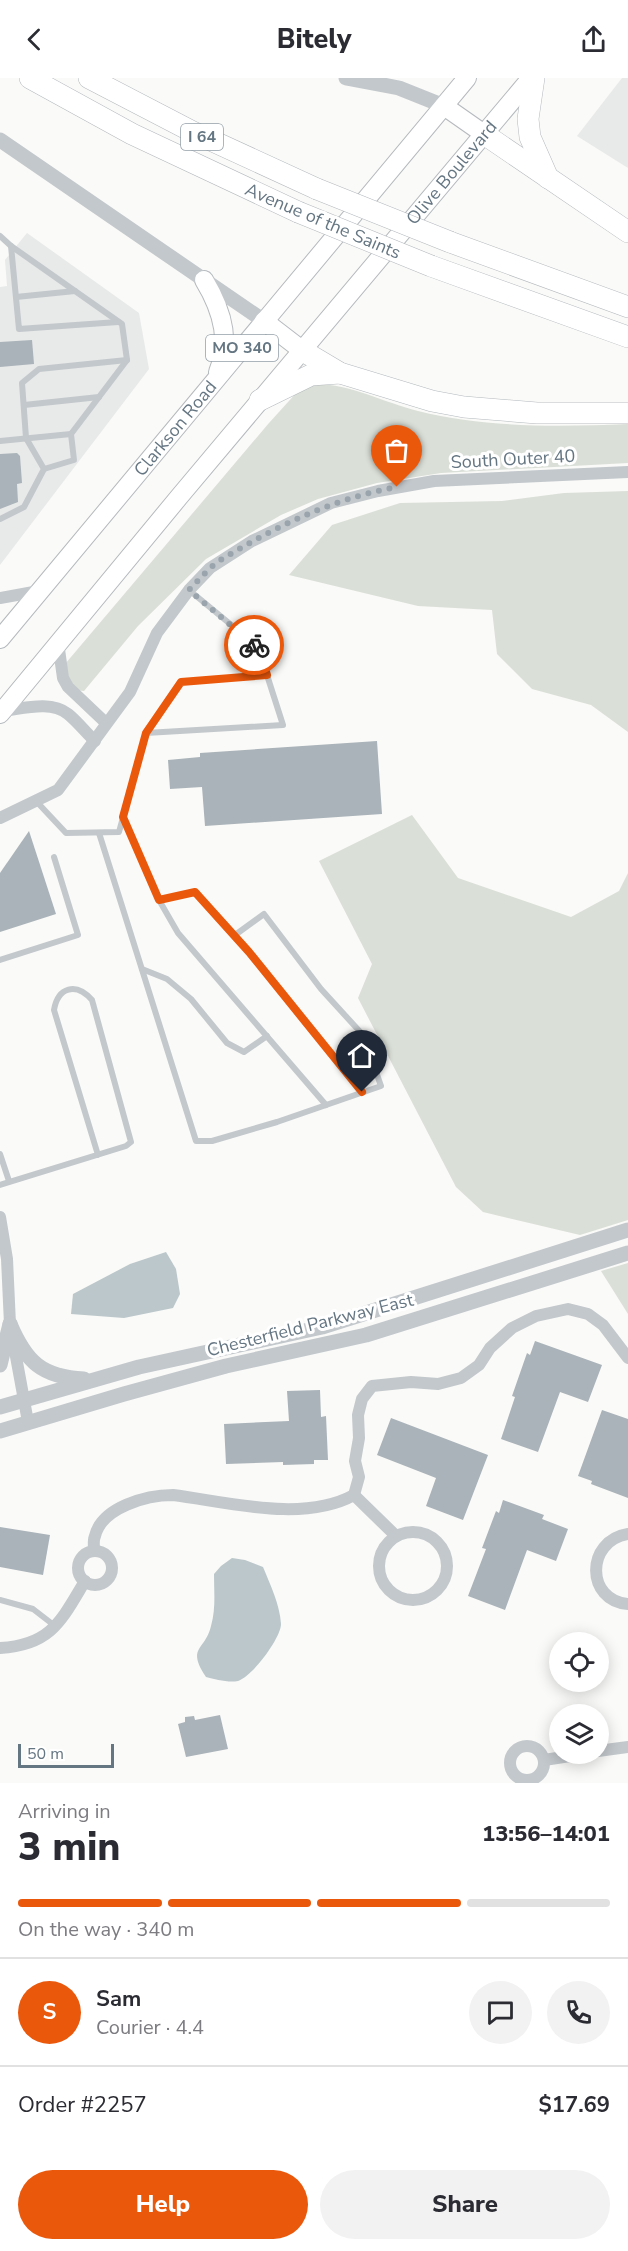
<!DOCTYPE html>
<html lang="en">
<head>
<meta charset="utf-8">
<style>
  :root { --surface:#fff; --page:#f2f2f3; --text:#2b2b33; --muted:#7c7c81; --line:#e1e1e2; --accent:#ea580c }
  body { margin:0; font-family:"Nunito Sans",sans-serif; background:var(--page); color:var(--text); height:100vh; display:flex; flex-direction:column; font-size:22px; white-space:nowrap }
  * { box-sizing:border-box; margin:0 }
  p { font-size:20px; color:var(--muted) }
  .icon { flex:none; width:33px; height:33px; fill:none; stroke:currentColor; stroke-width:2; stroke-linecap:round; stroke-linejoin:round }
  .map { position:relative; height:1705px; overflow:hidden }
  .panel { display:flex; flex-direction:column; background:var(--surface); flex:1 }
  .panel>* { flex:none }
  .controls { position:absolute; left:549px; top:1554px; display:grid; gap:12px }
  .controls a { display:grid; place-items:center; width:60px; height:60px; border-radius:50%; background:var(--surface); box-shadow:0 3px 15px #0003; font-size:30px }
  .scale { position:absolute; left:18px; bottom:15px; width:96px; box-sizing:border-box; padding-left:6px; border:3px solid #657683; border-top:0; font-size:16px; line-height:21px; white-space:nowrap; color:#657683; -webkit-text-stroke:4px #fff; paint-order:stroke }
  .pin { position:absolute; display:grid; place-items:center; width:51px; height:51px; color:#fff; margin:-62px -26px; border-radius:50% 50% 50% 0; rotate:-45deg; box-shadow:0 0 6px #0007 }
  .pin .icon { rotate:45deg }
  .courier { position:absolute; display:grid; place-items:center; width:60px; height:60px; margin:-30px; border:4px solid #ea580c; border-radius:50%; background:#fff; color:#222; box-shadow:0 2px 8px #0007 }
  .headline em { font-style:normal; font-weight:800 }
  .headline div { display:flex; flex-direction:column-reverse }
  .headline { display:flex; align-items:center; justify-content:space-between; height:102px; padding:0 18px }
  h1 { font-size:39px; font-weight:800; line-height:45px }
  .bar { display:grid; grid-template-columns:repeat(4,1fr); gap:9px 6px; align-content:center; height:72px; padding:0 18px }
  .bar i { height:8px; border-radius:4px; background:var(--line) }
  .bar .on { background:var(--accent) }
  .bar p { grid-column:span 4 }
  .line { display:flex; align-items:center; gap:15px; padding:0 18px; border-top:2px solid var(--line) }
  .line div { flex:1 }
  .round { display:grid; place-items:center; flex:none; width:63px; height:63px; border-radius:32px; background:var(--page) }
  .button { display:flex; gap:12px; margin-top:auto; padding:12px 18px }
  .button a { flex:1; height:69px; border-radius:36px; background:var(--accent); color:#fff; font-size:24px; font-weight:800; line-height:69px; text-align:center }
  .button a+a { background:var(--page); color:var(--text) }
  header { display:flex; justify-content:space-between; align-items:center; height:78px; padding:0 18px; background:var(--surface); font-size:27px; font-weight:800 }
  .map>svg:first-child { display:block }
  .built { fill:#e8e9e9 }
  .green { fill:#dadfd7 }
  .water { fill:#bbc7cb }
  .building { fill:#aab3b9 }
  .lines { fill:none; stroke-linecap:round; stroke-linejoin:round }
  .primary-casing { stroke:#b5babe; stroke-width:20 }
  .motorway-casing { stroke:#b4b9bd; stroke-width:22 }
  .service { stroke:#c3c8cc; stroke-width:6 }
  .minor { stroke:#c3c8cc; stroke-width:12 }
  .tertiary { stroke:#c3c8cc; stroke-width:15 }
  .primary { stroke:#fff; stroke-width:18 }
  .motorway { stroke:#fff; stroke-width:21 }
  .motorway-bridge-casing { stroke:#b4b9bd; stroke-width:22; stroke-linecap:butt }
  .motorway-bridge { stroke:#fff; stroke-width:21 }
  .done { stroke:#99a4ac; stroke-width:6; stroke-dasharray:0 10.8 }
  .route { stroke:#ea580c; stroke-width:8 }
  .labels { text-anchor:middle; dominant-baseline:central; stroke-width:6; stroke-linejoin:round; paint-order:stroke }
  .shield { fill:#fff; stroke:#939fa8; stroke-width:1.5 }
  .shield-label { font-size:16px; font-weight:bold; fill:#657683 }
  .street-label { font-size:18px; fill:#657683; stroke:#fff }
</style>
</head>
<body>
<header><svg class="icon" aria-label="back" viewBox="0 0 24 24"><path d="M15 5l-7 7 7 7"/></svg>Bitely<svg class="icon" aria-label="share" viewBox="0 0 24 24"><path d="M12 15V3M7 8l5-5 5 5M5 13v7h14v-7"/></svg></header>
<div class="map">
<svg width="628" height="1705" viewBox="0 0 628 1705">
  <rect width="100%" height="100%" fill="#fafaf8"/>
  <g class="built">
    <path d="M622 0H628V90L577 58Z"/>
    <path d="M27 155 139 235 149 291 0 487V209L7 208 5 182Z"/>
  </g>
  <g class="green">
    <path d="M312 306C350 305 382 324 418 333 486 350 558 349 628 346V385L441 395 377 405 318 421 281 437 206 481 138 548 84 613 74 612 60 592 269 345 298 313Z"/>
    <path d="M628 413V654L591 627 532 611 497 576 492 532 418 528 289 497 332 447 400 425 502 423 564 415Z"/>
    <path d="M412 737 458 800 571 839 619 813 628 795V1142L580 1157 483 1134 456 1109 358 920 372 886 319 783Z"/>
    <path d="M628 1185V1236L601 1193Z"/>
  </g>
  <g class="water">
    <path d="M166 1174 176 1191 180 1216 173 1230 124 1240 71 1236 73 1216 130 1186Z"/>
    <path d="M232 1480 245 1482 263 1489C270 1506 280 1527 281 1546 281 1560 252 1599 238 1603 228 1605 215 1601 206 1599 186 1569 205 1573 211 1548 216 1531 214 1513 214 1496L221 1488Z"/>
  </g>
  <g class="building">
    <path d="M32 262 34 286 0 289V264Z"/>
    <path d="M17 375 20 378 22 405 17 406 18 424 0 431V376Z"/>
    <path d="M377 663 382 736 205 748 202 709 170 711 168 682 200 679V675Z"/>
    <path d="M29 753 56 836 0 854V795Z"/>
    <path d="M535 1263 602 1287 588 1324 560 1314 538 1374 501 1361 515 1319 512 1318 527 1275 530 1277Z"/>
    <path d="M320 1312 321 1339 326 1338 328 1382H314V1386L283 1387V1384L226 1386 224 1346 289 1343 287 1313Z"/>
    <path d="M602 1332 628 1341V1420L591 1406 592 1403 578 1398Z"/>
    <path d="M391 1340 488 1377 463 1442 426 1428 436 1400 377 1377Z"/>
    <path d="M503 1422 544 1437 542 1441 568 1451 556 1483 527 1472 505 1532 468 1518 486 1471 482 1470 496 1433 499 1435Z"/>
    <path d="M0 1449 50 1457 43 1497 0 1489Z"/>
    <path d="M220 1637 228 1671 186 1679 178 1646 185 1644V1639L194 1638 195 1642Z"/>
  </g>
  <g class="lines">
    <g class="primary-casing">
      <g id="primary">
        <path d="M444 28 484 56"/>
        <path d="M204 202C221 230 232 262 218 294"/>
        <path d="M264 243 303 273"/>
        <path id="s1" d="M0 561 467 0"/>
        <path id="s2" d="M0 636 179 419 531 0"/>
      </g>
    </g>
    <g class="motorway-casing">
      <g id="motorway">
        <path d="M30 0 132 56 298 134"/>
        <path d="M89 0 193 54 317 111"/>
        <path d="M534 0 528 41 530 59 548 100"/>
        <path d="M484 56 628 154"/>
        <path d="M450 164 628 229"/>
        <path d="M431 188 628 259"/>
        <path d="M303 273 340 295 432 323 464 329 537 335H628"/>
        <path d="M260 322 311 297 340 295"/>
      </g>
    </g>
    <g class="service">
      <path d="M0 158 11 168 122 246 127 282 71 356 0 363"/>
      <path d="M11 168 19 251 118 244"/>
      <path d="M16 219 75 213"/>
      <path d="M24 327 99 319"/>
      <path d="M44 391 74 382 71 356"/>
      <path d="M0 441 24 429 44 391 26 360 22 305 39 291 127 282"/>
      <path d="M146 655 181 604 267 597"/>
      <path d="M36 723 66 755 119 754 146 655 283 647 258 569 189 512"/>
      <path d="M99 755 196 1063H212L277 1044 381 1008 363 957 321 911 264 836 235 857 195 814 159 822 123 739"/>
      <path d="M159 822 178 855 326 1027"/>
      <path d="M235 857 362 1014"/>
      <path d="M0 882 78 857 54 779"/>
      <path d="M142 891 167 901 191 921 227 965 244 974 267 958"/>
      <path d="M0 1076 9 1103"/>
      <path d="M0 1107 126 1068 131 1064 92 922C76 904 58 909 54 932L98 1077"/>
      <path d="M0 1522 33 1531 55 1548"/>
    </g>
    <g class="minor">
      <path d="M0 520 39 513"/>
      <path d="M58 564 63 600 68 609 106 645"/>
      <path d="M2 633C22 631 51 622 68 636 78 644 86 655 95 663"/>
      <path d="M0 740 58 712 130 614 157 555 189 512 210 490 252 463 331 425 378 413 434 403 628 394"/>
      <path d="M0 1139 7 1181 10 1246 28 1344"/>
      <path d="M354 1417 359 1399 355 1383 359 1360 358 1337 362 1321 372 1308 411 1304 438 1306 461 1300 479 1287 490 1270 512 1250 536 1238 568 1231 588 1236 603 1247 628 1280"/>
      <path d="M354 1417 396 1458"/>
      <circle cx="413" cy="1488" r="34"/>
      <path d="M628 1456C585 1463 586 1523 628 1526"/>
      <path d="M94 1472C94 1468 93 1462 95 1458 102 1429 147 1417 173 1417 228 1424 303 1445 354 1417"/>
      <circle cx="95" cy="1490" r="17"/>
      <path d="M0 1570C51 1567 61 1543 85 1503"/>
      <circle cx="527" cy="1685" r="17"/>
      <path d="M598 1673 628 1669"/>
      <path d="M544 1682 583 1676"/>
    </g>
    <g class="tertiary">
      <path d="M346 0 399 10 444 28"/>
      <path d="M0 62 264 243"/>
      <path d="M10 1246C26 1284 42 1299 84 1301"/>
      <path d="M0 1287 10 1246"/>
      <path d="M0 1329 139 1289 322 1249 628 1152"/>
      <path d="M0 1353 124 1316 226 1288 366 1257 628 1175"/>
    </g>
    <use href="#primary" class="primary"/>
    <use href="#motorway" class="motorway"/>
    <g class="motorway-bridge-casing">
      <g id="motorway-bridge">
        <path d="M317 111 450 164"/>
        <path d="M298 134 431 188"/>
      </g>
    </g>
    <use href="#motorway-bridge" class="motorway-bridge"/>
  </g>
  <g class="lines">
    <path class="done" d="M254 567 189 512 210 490 219 483C275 449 331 421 397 409"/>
    <path class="route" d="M254 567 258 569 267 597 181 604 146 655 123 739 159 822 195 814 249 874 362 1014"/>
  </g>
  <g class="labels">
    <g class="shield">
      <rect x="181" y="46" width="42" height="26" rx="4.5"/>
      <rect x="206" y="257" width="72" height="26" rx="4.5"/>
    </g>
    <g class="shield-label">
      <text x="202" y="59">I 64</text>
      <text x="242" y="270">MO 340</text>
    </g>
    <g class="street-label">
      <text stroke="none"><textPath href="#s2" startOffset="705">Olive Boulevard</textPath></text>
      <text transform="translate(323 143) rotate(23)">Avenue of the Saints</text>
      <text stroke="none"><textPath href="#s1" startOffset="274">Clarkson Road</textPath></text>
      <text transform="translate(513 381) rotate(-3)">South Outer 40</text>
      <text transform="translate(310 1247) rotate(-14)">Chesterfield Parkway East</text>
    </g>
  </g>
</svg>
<div class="controls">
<a><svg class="icon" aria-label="locate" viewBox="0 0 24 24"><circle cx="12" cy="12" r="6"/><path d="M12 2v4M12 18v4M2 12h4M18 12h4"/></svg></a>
<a><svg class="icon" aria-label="layers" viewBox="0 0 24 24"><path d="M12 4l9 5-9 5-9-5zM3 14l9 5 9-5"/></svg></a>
</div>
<div class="scale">50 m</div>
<div class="pin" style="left:397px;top:409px;background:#ea580c"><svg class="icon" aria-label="bag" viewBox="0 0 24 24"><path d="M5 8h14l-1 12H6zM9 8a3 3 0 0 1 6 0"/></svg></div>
<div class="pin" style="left:362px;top:1014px;background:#1f2937"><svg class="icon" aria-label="home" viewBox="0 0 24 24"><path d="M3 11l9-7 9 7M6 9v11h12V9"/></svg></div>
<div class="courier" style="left:254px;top:567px"><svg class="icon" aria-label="bike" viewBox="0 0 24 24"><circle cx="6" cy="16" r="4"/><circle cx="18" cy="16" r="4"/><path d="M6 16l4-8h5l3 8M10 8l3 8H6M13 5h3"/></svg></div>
</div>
<section class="panel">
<div class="headline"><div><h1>3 min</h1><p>Arriving in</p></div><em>13:56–14:01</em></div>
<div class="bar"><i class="on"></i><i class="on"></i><i class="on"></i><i></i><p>On the way · 340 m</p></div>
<div class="line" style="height:108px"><b class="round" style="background:var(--accent);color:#fff">S</b><div><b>Sam</b><p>Courier · 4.4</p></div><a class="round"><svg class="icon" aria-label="chat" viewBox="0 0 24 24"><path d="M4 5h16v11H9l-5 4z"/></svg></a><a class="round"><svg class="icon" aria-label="phone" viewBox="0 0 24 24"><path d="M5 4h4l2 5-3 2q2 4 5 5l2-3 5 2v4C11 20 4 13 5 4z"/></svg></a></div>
<div class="line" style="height:78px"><div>Order #2257</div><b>$17.69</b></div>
<div class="button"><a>Help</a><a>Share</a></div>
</section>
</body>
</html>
